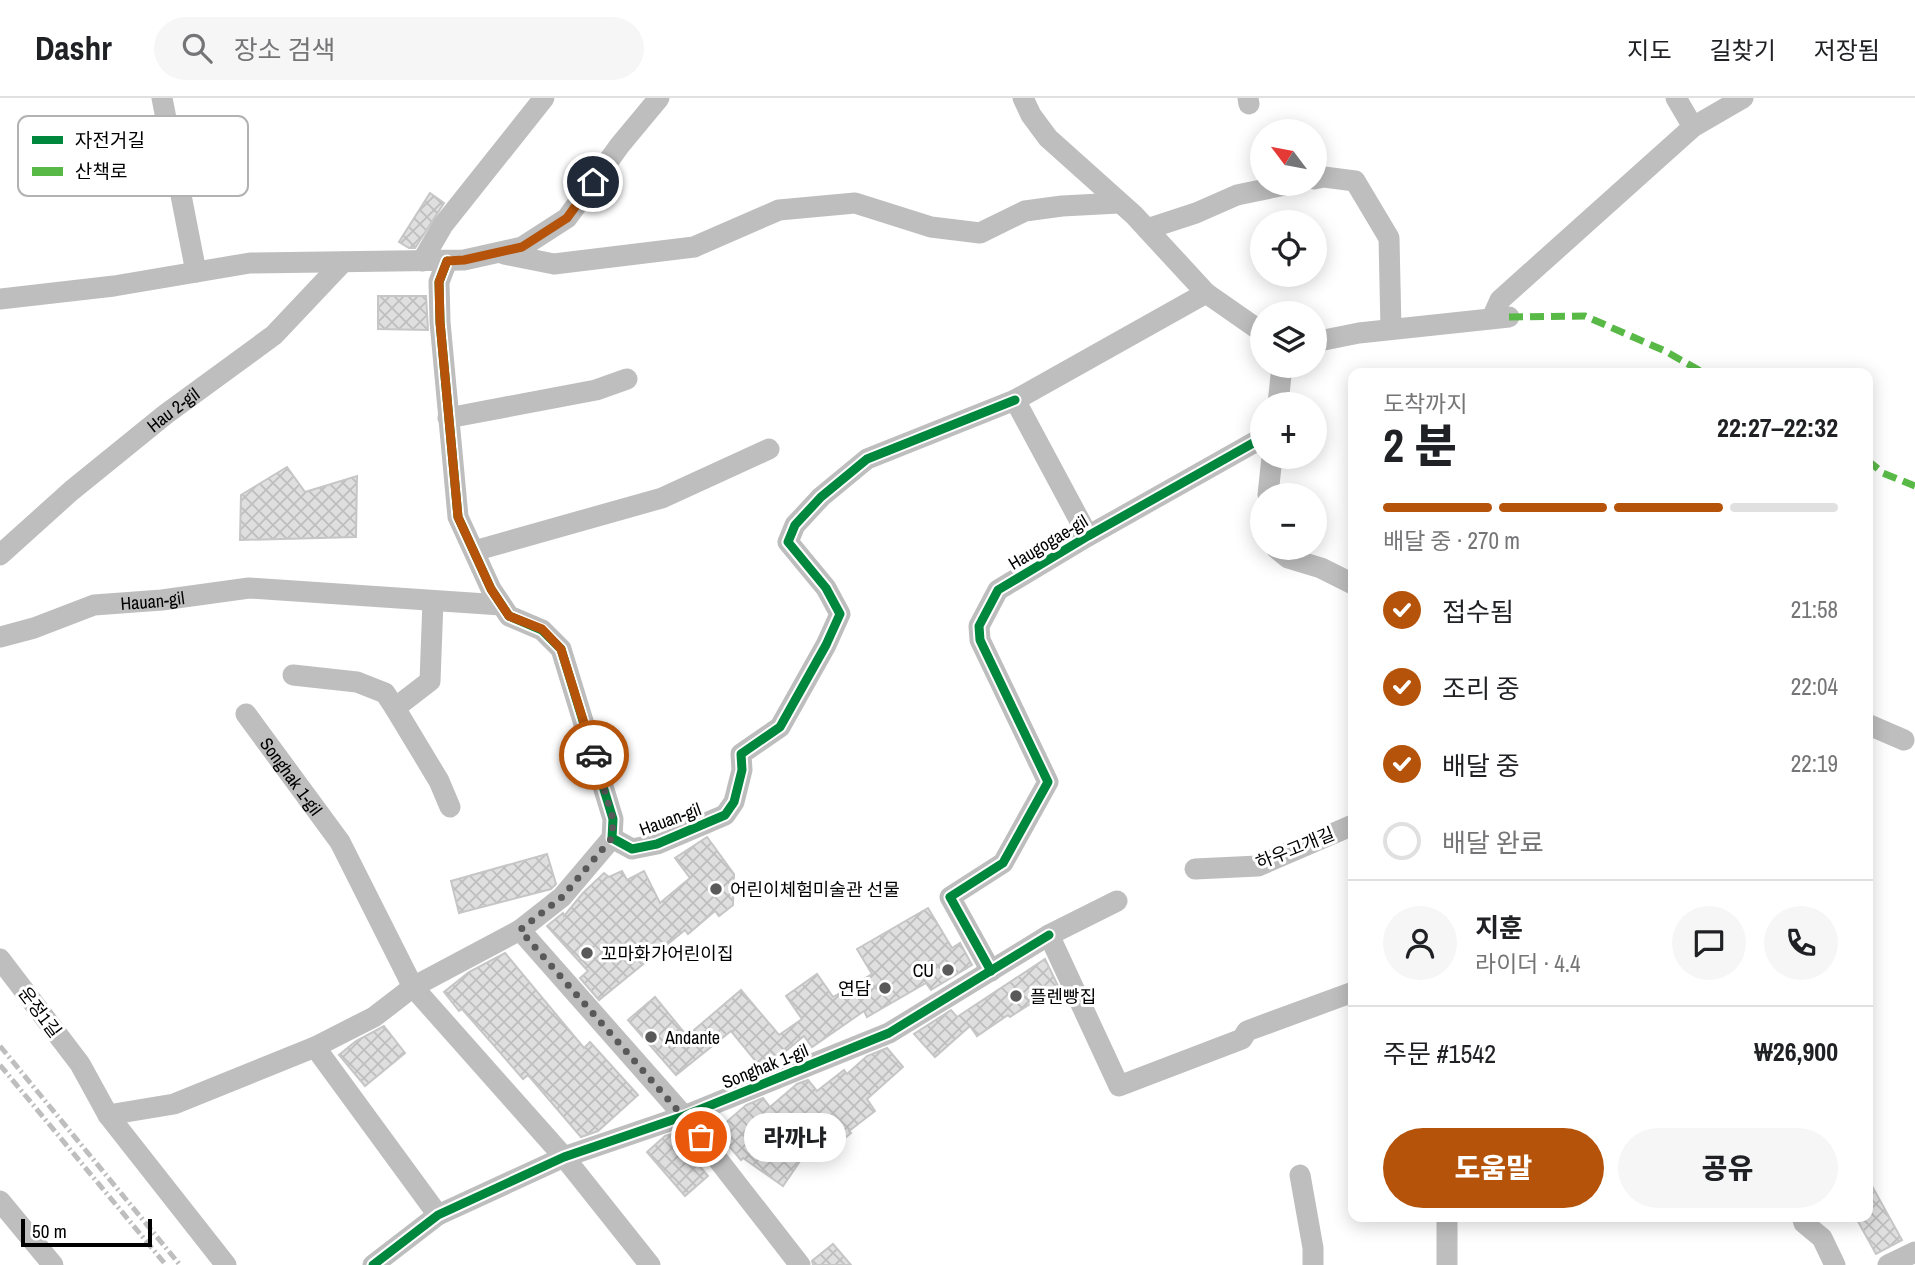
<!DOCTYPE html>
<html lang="ko">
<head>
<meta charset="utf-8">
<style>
  :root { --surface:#fff; --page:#f6f6f6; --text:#202124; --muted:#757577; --line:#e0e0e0; --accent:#b45309 }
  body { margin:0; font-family:"Archivo Narrow","Noto Sans KR",sans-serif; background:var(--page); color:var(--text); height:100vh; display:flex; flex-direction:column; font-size:26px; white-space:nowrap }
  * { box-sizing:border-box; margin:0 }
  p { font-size:23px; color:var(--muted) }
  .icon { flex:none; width:38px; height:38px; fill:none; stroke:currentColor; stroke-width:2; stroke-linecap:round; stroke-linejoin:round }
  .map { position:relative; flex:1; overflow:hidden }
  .details { position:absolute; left:1348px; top:270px; width:525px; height:854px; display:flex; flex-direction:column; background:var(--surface); border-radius:14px; box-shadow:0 4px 18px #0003 }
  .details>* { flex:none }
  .needle { width:46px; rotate:302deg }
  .fabs { position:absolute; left:1250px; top:21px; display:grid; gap:14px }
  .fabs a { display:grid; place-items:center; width:77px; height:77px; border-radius:50%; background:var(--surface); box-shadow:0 4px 18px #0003; font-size:35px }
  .scale { position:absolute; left:21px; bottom:18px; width:131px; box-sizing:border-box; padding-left:7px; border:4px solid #000; border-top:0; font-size:19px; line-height:24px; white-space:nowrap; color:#000; -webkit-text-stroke:5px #fff; paint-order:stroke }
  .pin { position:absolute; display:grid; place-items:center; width:60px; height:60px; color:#fff; margin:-30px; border:4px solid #fff; border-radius:50%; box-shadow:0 2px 7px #0007 }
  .courier { position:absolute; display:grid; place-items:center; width:70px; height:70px; margin:-35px; border:5px solid #b45309; border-radius:50%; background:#fff; color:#222; box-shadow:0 2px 9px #0007 }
  .bubble { position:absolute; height:49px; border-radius:24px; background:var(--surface); box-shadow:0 4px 18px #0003; font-size:23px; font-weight:800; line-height:49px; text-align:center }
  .headline em { font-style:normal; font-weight:800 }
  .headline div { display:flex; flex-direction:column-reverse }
  .headline { display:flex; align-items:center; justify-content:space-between; height:119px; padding:0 35px }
  h1 { font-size:46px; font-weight:800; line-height:52px }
  .bar { display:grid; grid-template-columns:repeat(4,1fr); gap:10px 7px; align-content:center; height:84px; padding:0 35px }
  .bar i { height:9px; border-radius:5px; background:var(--line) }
  .bar .on { background:var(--accent) }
  .bar p { grid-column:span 4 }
  .line { display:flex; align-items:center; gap:18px; padding:0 35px; border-top:2px solid var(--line) }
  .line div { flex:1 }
  .round { display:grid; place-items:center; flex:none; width:74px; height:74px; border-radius:37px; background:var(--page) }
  ol { padding:0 35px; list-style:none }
  li { display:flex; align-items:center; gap:21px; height:77px }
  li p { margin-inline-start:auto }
  li .icon { padding:7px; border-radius:50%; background:var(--accent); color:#fff; stroke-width:4 }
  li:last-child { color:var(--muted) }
  li i { width:38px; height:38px; border:4px solid var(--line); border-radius:50% }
  .cta { display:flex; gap:14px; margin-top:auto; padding:14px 35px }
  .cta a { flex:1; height:80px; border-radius:42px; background:var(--accent); color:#fff; font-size:28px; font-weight:800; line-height:80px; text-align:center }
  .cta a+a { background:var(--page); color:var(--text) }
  header { display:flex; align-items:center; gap:42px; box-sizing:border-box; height:98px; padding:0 35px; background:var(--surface); border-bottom:2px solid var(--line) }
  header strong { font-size:33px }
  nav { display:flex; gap:38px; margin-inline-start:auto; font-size:24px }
  .search { width:490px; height:63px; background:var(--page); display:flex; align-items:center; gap:18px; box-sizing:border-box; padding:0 24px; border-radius:38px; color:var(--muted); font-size:26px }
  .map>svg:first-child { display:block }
  .building { fill:url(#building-cross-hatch); stroke:#c6c6c6; stroke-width:2 }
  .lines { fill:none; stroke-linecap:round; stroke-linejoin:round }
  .street { stroke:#bebebe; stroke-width:21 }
  .rail { stroke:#bebebe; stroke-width:5; stroke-dasharray:10 3.5 2 3.5; stroke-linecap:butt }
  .quiet { stroke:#58b947; stroke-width:7; stroke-dasharray:14 7; stroke-linecap:butt }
  .cycleway-casing { stroke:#fff; stroke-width:13 }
  .cycleway { stroke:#00873e; stroke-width:9 }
  .done { stroke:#595959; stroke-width:7; stroke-dasharray:0 12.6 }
  .route { stroke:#b45309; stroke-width:9 }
  .poi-dot { fill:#595959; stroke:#fff; stroke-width:2.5 }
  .labels { text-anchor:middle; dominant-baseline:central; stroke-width:6; stroke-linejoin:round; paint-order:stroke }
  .street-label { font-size:18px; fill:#000; stroke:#fff }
  .poi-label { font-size:18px; fill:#000; stroke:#fff; text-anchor:start }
  .key { fill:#fff; stroke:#b2b2b2; stroke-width:2 }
  .key-label { font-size:19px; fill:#000 }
</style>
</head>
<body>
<header>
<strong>Dashr</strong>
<div class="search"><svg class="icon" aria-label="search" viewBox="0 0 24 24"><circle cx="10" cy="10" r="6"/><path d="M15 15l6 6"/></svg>장소 검색</div>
<nav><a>지도</a><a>길찾기</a><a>저장됨</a></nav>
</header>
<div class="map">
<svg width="1915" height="1167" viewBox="0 0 1915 1167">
  <defs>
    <pattern id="building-cross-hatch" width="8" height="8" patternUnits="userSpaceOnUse" patternTransform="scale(1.75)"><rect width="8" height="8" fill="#dfdfdf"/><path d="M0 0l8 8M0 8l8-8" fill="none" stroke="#bebebe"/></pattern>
  </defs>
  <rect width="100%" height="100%" fill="#fff"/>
  <g class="building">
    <path d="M430 95 444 105 415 150H409L399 144Z"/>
    <path d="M378 198H426L428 232 378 231Z"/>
    <path d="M287 369 305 394 357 378 356 439 240 442 241 397Z"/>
    <path d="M707 739 734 776 733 807 719 818 715 813 688 836 685 832 599 902 580 880 588 873 547 828 563 815 564 818 583 795 604 775 609 779 622 773 627 782 644 773 660 805 690 780 675 760Z"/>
    <path d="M547 756 556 786 551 791 459 815 451 783Z"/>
    <path d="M928 810 952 850 960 845 972 867 931 892 926 885 867 919 864 913 812 949 804 938 763 972 731 933 676 977 628 922 655 899 687 938 741 892 779 937 802 921 786 898 817 876 833 899 872 876 857 851Z"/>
    <path d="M505 855 584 950 590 944 638 997 598 1033 581 1039 528 977 523 981 462 911 459 913 444 894 469 874Z"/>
    <path d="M1045 861 1058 888 1010 919 1008 917 977 938 970 928 935 959 914 936 951 912 957 919Z"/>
    <path d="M384 928 405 955 365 988 339 957 356 943Z"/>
    <path d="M887 950 903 969 867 1001 875 1013 849 1033 851 1035 839 1045 828 1032 825 1034 822 1031 783 1088 743 1060 741 1062 716 1033 746 1007 763 1000 770 1009 797 986 808 982 817 993 844 972 847 976 867 958Z"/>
    <path d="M672 1036 708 1078 685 1098 647 1054 665 1038Z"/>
    <path d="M1867 1079 1902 1142 1876 1156 1855 1118H1867Z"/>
    <path d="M833 1146 851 1167H813L812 1163Z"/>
  </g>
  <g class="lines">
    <g class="street">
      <path d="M162 0 196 174"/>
      <path d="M1023 0 1031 17 1048 40 1134 117 1206 195 1262 234"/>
      <path d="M1248 0 1249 6"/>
      <path d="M1676 0 1693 29"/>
      <path d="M1314 81 1324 79 1355 83 1389 140 1391 231"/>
      <path d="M1147 131 1196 115 1237 97 1290 86"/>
      <path d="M504 156 554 166 694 149 779 112 855 105 931 129 980 135 1025 113 1062 108 1119 105"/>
      <path d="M422 163 443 127 544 0"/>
      <path d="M447 163 439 184 440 224 458 419 491 491 509 518 542 532 561 551 613 721 612 740 632 751 657 746 725 717 734 704 742 672 741 656 780 629 826 547 840 516 826 490 788 444 795 427 821 399 867 361 1015 302"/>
      <path d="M0 201 114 188 250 165 464 162 522 149 567 120 620 47 659 0"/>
      <path d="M1492 220 1500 202 1693 29 1743 0"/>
      <path d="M1314 244 1359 235 1509 219"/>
      <path d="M1278 306 1282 268"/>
      <path d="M448 320 596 292 627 281"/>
      <path d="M1268 397 1272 359"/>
      <path d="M1088 438 1015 302 1206 195"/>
      <path d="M1276 450 1288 460 1321 470 1353 486"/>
      <path d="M474 453 662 400 769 351"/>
      <path id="s1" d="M0 457 71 393 166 316 274 237 343 164"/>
      <path d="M433 503 430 583 395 610 439 683 450 709"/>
      <path id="s2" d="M0 539 34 530 94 507 162 502 249 490 501 507"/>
      <path d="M293 577 357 584 385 595 395 610"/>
      <path id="s3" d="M246 616 340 744 413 889 564 1059 650 1167"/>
      <path d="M1867 626 1904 642"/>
      <path d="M1195 771 1258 768 1353 727"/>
      <path d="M1117 803 1049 837 1119 988 1242 941 1247 933 1353 894"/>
      <path d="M520 832 684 1018 800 1167"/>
      <path d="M0 861 80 966 108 1017 226 1167"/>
      <path d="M991 873 950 799 1003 765 1048 684 980 542 979 528 998 492 1088 438 1262 340"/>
      <path d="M315 949 438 1117"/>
      <path d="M108 1017 174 1006 315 949 374 919 413 889 520 832 562 799 612 740"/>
      <path d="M1300 1077 1313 1150V1167"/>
      <path d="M0 1103 53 1167"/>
      <path d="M1447 1118V1167"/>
      <path d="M1802 1118 1804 1125 1822 1140 1835 1167"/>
      <path d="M373 1167 438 1117 564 1059 684 1018 889 935 1049 837"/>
      <path d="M1888 1167 1915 1154"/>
    </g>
    <g class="rail">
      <path d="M0 948 180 1167"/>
      <path d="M0 967 166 1167"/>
    </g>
    <g class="quiet">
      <path d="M1509 219 1585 218 1665 253 1704 275"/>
      <path d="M1867 362 1883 375 1915 388"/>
    </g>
    <g class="cycleway-casing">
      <g id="cycleway">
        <path d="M447 163 439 184 440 224 458 419 491 491 509 518 542 532 561 551 613 721 612 740 632 751 657 746 725 717 734 704 742 672 741 656 780 629 826 547 840 516 826 490 788 444 795 427 821 399 867 361 1015 302"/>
        <path d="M991 873 950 799 1003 765 1048 684 980 542 979 528 998 492 1088 438 1262 340"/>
        <path d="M373 1167 438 1117 564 1059 684 1018 889 935 1049 837"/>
      </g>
    </g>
    <use href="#cycleway" class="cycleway"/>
  </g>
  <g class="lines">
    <path class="done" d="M594 657 613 721 612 740 562 799 520 832 701 1039"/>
    <path class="route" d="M593 84 567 120 522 149 464 162 447 163 439 184 440 224 458 419 491 491 509 518 542 531 561 551 594 657"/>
  </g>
  <g class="poi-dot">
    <circle cx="716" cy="791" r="7"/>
    <circle cx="587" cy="855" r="7"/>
    <circle cx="948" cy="872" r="7"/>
    <circle cx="885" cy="890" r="7"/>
    <circle cx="1016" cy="898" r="7"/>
    <circle cx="651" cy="939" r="7"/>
  </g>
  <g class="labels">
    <g class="street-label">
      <text stroke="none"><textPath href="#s1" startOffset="226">Hau 2-gil</textPath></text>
      <text transform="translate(1048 444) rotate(-31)">Haugogae-gil</text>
      <text stroke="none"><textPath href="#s2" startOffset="158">Hauan-gil</textPath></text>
      <text stroke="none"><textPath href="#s3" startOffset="77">Songhak 1-gil</textPath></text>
      <text transform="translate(670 721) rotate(-20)">Hauan-gil</text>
      <text transform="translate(1295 750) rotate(-22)">하우고개길</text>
      <text transform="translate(40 914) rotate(53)">운정1길</text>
      <text transform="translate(765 968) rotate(-22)">Songhak 1-gil</text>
    </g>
    <g class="poi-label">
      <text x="730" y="791">어린이체험미술관 선물</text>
      <text x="601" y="855">꼬마화가어린이집</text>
      <text x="934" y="872" text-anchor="end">CU</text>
      <text x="871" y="890" text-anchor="end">연담</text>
      <text x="1030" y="898">플렌빵집</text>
      <text x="665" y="939">Andante</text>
    </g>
  </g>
  <rect x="18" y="18" width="230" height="80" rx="10" class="key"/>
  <rect x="32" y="38" width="31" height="8" fill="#00873e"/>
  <rect x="32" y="69" width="31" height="9" fill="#58b947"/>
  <g class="key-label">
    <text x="75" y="49">자전거길</text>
    <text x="75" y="80">산책로</text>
  </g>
</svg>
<div class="fabs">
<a><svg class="needle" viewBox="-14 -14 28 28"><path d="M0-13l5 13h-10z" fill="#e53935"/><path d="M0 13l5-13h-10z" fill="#757577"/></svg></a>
<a><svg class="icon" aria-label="locate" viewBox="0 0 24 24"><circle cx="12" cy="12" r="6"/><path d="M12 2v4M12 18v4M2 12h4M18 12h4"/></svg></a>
<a><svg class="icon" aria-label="layers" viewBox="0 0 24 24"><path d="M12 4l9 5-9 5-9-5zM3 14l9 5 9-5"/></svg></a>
<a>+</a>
<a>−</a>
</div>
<div class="scale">50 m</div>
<div class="pin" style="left:701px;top:1039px;background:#ea580c"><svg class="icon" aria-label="bag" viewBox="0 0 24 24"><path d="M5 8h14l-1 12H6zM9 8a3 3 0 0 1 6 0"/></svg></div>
<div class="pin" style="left:593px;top:84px;background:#1f2937"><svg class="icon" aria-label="home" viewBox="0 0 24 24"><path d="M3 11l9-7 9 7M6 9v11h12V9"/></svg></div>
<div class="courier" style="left:594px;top:657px"><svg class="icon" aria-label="car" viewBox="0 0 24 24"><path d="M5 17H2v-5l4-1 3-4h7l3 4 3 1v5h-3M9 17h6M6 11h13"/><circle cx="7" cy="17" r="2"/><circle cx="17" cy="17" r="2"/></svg></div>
<div class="bubble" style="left:744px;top:1015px;width:102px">라까냐</div>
<section class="details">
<div class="headline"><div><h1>2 분</h1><p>도착까지</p></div><em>22:27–22:32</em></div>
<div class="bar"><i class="on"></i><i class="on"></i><i class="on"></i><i></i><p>배달 중 · 270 m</p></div>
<ol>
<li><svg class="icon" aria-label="check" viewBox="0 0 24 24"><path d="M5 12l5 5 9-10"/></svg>접수됨<p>21:58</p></li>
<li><svg class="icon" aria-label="check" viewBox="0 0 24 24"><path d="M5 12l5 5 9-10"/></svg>조리 중<p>22:04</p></li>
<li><svg class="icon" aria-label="check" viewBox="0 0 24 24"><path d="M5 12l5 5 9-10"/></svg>배달 중<p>22:19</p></li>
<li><i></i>배달 완료</li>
</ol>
<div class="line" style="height:126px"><a class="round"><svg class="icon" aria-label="person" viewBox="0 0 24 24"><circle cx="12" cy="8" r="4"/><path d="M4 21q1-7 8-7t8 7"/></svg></a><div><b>지훈</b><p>라이더 · 4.4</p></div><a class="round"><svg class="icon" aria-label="chat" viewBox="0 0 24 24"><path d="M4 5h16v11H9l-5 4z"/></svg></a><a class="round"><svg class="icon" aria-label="phone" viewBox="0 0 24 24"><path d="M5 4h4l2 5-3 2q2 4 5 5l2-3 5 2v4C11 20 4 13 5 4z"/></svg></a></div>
<div class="line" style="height:91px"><div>주문 #1542</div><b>₩26,900</b></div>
<div class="cta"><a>도움말</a><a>공유</a></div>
</section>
</div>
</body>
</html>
